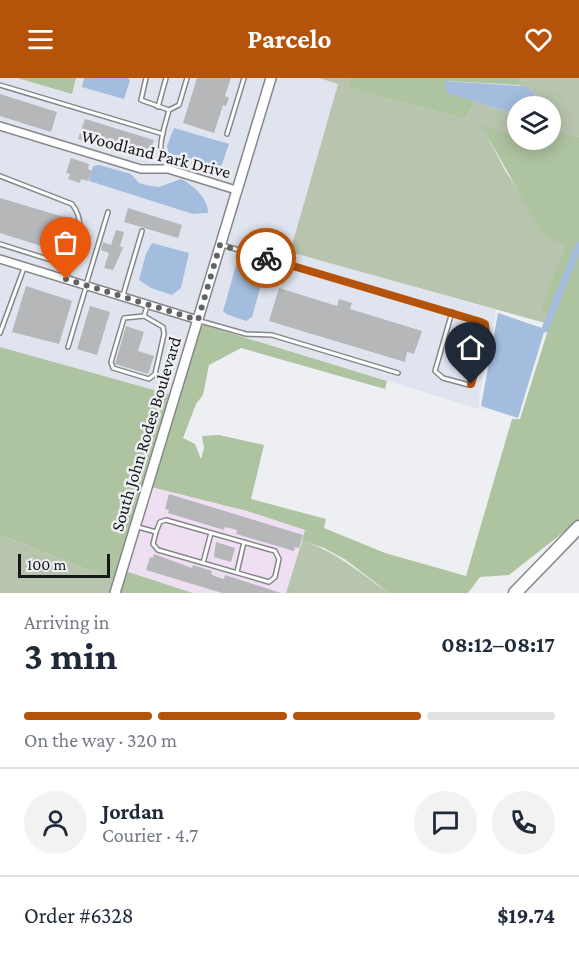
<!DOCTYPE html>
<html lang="en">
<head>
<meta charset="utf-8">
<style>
  :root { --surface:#fff; --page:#f2f2f3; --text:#1f2937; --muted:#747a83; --line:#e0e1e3; --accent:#b45309 }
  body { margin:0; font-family:"Crimson Pro",serif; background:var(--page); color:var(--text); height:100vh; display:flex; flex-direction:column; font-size:22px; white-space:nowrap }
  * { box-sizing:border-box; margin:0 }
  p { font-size:20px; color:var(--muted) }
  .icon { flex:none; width:33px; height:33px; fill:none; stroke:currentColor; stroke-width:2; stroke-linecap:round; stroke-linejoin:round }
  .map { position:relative; height:515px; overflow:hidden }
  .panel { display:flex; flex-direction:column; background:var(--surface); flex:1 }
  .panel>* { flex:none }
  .controls { position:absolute; left:507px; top:18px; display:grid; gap:12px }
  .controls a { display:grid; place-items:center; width:54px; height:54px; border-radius:50%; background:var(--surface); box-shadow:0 3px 15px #0003; font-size:30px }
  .scale { position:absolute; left:18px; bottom:15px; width:92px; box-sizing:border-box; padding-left:6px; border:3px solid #171819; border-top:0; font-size:16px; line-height:21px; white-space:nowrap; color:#171819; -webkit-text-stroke:4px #eeeff2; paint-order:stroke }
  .pin { position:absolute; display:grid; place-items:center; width:51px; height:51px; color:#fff; margin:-62px -26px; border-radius:50% 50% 50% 0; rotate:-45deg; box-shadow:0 0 6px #0007 }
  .pin .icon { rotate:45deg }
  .courier { position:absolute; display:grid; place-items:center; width:60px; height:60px; margin:-30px; border:4px solid #b45309; border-radius:50%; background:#fff; color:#222; box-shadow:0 2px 8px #0007 }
  .summary em { font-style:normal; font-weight:700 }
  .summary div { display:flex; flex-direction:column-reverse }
  .summary { display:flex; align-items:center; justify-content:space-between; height:102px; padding:0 24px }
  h1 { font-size:39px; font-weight:700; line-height:45px }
  .bar { display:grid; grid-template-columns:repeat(4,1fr); gap:9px 6px; align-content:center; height:72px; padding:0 24px }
  .bar i { height:8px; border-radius:4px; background:var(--line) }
  .bar .on { background:var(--accent) }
  .bar p { grid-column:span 4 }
  .line { display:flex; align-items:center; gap:15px; padding:0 24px; border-top:2px solid var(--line) }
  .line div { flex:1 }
  .round { display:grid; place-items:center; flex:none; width:63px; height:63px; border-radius:32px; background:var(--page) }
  header { display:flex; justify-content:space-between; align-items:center; height:78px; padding:0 24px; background:var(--accent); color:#fff; font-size:27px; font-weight:700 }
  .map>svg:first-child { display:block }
  .commercial { fill:#efdff2 }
  .built { fill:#dfe4ee; fill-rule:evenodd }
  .green { fill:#b7c4ae }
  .forest { fill:#aec3a0 }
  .water { fill:#a4bdde }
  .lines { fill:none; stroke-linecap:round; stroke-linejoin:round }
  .canal { stroke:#a4bdde; stroke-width:7 }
  .building { fill:#b5b7b9 }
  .service-casing { stroke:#858789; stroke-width:6 }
  .minor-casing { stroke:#858789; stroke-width:10 }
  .secondary-casing { stroke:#858789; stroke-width:12 }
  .motorway-casing { stroke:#858789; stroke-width:15 }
  .service { stroke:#fff; stroke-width:3 }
  .minor { stroke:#fff; stroke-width:7 }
  .secondary { stroke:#fff; stroke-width:9 }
  .motorway { stroke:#fff; stroke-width:12 }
  .done { stroke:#626365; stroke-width:6; stroke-dasharray:0 10.8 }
  .route { stroke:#b45309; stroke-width:8 }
  .labels { text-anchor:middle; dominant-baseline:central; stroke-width:5; stroke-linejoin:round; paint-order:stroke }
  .street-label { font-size:18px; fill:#171819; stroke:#eeeff2 }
</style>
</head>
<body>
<header><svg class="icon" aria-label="menu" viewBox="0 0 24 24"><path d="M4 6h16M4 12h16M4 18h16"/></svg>Parcelo<svg class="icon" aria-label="heart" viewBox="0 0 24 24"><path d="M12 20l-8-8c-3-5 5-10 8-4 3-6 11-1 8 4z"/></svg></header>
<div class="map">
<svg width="579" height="515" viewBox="0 0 579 515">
  <rect width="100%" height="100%" fill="#eeeff2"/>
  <path class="commercial" d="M151 409 247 433 305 452 286 515H193L125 493Z"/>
  <g class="built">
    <path d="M0 0H17L72 16 76 0H84L82 9 130 2 128 0H268L172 317 0 269ZM131 96 139 105 159 110 181 101 192 107 208 130 203 136H193L89 103Z"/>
    <path d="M274 0H319L338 5 290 173 496 232 479 321V330L489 334 205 247 199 252ZM265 193 252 239 224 226 227 219Z"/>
  </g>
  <g class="green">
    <path d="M319 0H350V9L466 42 474 23 517 36V58L482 48 506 94 527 125 565 168 542 233 546 236 545 245 290 174 338 6Z"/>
    <path d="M521 0H579V59L551 51 550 28H532L535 14 519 7Z"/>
    <path d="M3 458 116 503 112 515H0V459Z"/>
    <path d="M302 463C338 474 358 494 389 515H286Z"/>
  </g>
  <g class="forest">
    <path d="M17 0H76L72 16Z"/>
    <path d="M350 0H521L519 7 446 3 448 15 474 23 466 42 349 9Z"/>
    <path d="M481 47 517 58 518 62 538 65 540 62H550L551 51 579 59V442L509 497 480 499 468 515H389L346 482 324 470 302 463 305 452 247 433 151 409 198 252 204 247 387 303 385 311 241 270 209 287 203 317 196 326 183 360 195 366 201 381 204 370 202 358 219 357 264 367 251 421 326 441 324 450 385 475 466 498 512 341H520L548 252 545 248 546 236 541 233 565 168 542 155Z"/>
    <path d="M0 269 172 317 116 503 3 458 0 459Z"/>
    <path d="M125 493 193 515H120Z"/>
  </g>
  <g class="water">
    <path d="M84 0H128L130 2 124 21 82 9Z"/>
    <path d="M445 3 523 8 535 14 532 28H518L517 36 447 15Z"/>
    <path d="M174 50 229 66 220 92 176 82 169 77 167 68Z"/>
    <path d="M99 87 131 96 139 105 151 108 159 109 181 101C192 106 209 121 208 135L193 136 89 103 93 88Z"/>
    <path d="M152 165 189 175 181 210 172 217 151 210 139 202 146 176Z"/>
    <path d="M237 184H246L265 193 252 239 246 243 226 236 223 233Z"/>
    <path d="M498 235 545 251 518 340 481 328Z"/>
  </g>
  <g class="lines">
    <path class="canal" d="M545 251 579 167"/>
  </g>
  <g class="building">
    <path d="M197 0H231L225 18 229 20 226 28 223 27 214 55 183 45Z"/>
    <path d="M0 16 57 34 51 54 0 38Z"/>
    <path d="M85 41 154 62 147 82 78 61Z"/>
    <path d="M71 80 89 86 88 91 92 93 88 103 81 101 80 105 68 101 70 96 66 95Z"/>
    <path d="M0 120 74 142 64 175 0 155Z"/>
    <path d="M128 130 182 147 178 160 124 144Z"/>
    <path d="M116 152 124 154 120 168 123 170 113 192 104 190 109 175 101 172 103 164 111 167Z"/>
    <path d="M26 208 72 223 59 266 12 254Z"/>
    <path d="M279 210 337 228 339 221 352 225 350 231 422 253 414 276 407 274 405 284 269 243Z"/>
    <path d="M90 228 110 234 97 277 77 271Z"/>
    <path d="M126 248 144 254 138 273 154 278 148 296 115 286Z"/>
    <path d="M169 416 303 457 299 470 295 469 294 473 236 456 237 452 225 449 224 452 168 435 169 432 165 431Z"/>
    <path d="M216 464 235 470 231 484 214 479Z"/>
    <path d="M154 476 192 490 193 487 212 493 211 496 214 498 224 501 225 497 281 515H222L146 492 150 479 153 480Z"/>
  </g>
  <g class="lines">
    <g class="service-casing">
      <g id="service">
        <path d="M146 0 141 22 169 32 179 27 187 0"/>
        <path d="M0 7 163 56"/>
        <path d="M158 29 166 0"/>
        <path d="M227 56 244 0"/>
        <path d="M168 90C154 73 164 52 169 32"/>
        <path d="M0 98 72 126C87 145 77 166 70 188"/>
        <path d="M0 166 70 188 66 201"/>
        <path d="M222 167 481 244 485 246 486 256 469 307 443 300 435 293 452 234"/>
        <path d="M86 207 108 134"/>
        <path d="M123 217 142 153"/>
        <path d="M144 238 163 249 164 256 155 296 149 301 113 290 111 284 124 240 144 238 147 228"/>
        <path d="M200 243 246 256 272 257 398 295"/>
        <path d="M0 255 24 190"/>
        <path d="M68 269 86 209"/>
        <path d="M138 449 156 454 153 466 158 472 269 504 275 499 279 481 275 473 166 442 160 444 156 454"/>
        <path d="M203 485 211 455"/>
        <path d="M237 494 244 464"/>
      </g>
    </g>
    <g class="minor-casing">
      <g id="minor">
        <path d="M0 48 141 91H168L236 112"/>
        <path d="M0 181 198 242"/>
      </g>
    </g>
    <g class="secondary-casing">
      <path id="secondary" d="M115 515 271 0"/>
    </g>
    <g class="motorway-casing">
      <path id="motorway" d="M515 515 579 449"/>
    </g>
    <use href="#service" class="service"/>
    <use href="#minor" class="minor"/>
    <use href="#secondary" class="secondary"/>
    <use href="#motorway" class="motorway"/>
  </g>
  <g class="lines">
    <path class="done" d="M66 201 198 242 220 167 266 180"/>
    <path class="route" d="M266 180 481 244 485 246 486 256 471 306"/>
  </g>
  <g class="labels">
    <g class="street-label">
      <text transform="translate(156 76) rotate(14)">Woodland Park Drive</text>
      <text transform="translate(146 356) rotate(-73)">South John Rodes Boulevard</text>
    </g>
  </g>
</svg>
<div class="controls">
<a><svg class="icon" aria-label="layers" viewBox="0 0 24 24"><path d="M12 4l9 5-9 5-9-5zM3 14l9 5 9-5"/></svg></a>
</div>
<div class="scale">100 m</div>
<div class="pin" style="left:66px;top:201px;background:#ea580c"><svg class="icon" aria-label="bag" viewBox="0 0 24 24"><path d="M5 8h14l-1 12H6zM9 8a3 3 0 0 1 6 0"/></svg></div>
<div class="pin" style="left:471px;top:306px;background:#1f2937"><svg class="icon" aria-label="home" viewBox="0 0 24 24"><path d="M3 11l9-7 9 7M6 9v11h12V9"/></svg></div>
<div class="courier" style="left:266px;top:180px"><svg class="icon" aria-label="bike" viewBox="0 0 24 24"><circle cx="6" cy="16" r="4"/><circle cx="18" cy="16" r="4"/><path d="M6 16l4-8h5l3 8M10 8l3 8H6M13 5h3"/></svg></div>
</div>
<section class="panel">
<div class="summary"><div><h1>3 min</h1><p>Arriving in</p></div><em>08:12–08:17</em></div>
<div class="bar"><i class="on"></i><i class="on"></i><i class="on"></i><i></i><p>On the way · 320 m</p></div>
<div class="line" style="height:108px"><a class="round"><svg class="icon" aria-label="person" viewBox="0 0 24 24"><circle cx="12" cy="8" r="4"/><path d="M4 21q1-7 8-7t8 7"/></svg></a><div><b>Jordan</b><p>Courier · 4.7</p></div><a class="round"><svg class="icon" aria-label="chat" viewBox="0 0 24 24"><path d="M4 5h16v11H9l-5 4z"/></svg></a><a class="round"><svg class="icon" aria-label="phone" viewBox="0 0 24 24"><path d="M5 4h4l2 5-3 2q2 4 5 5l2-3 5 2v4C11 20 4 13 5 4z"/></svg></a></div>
<div class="line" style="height:78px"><div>Order #6328</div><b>$19.74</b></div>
</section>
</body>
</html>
